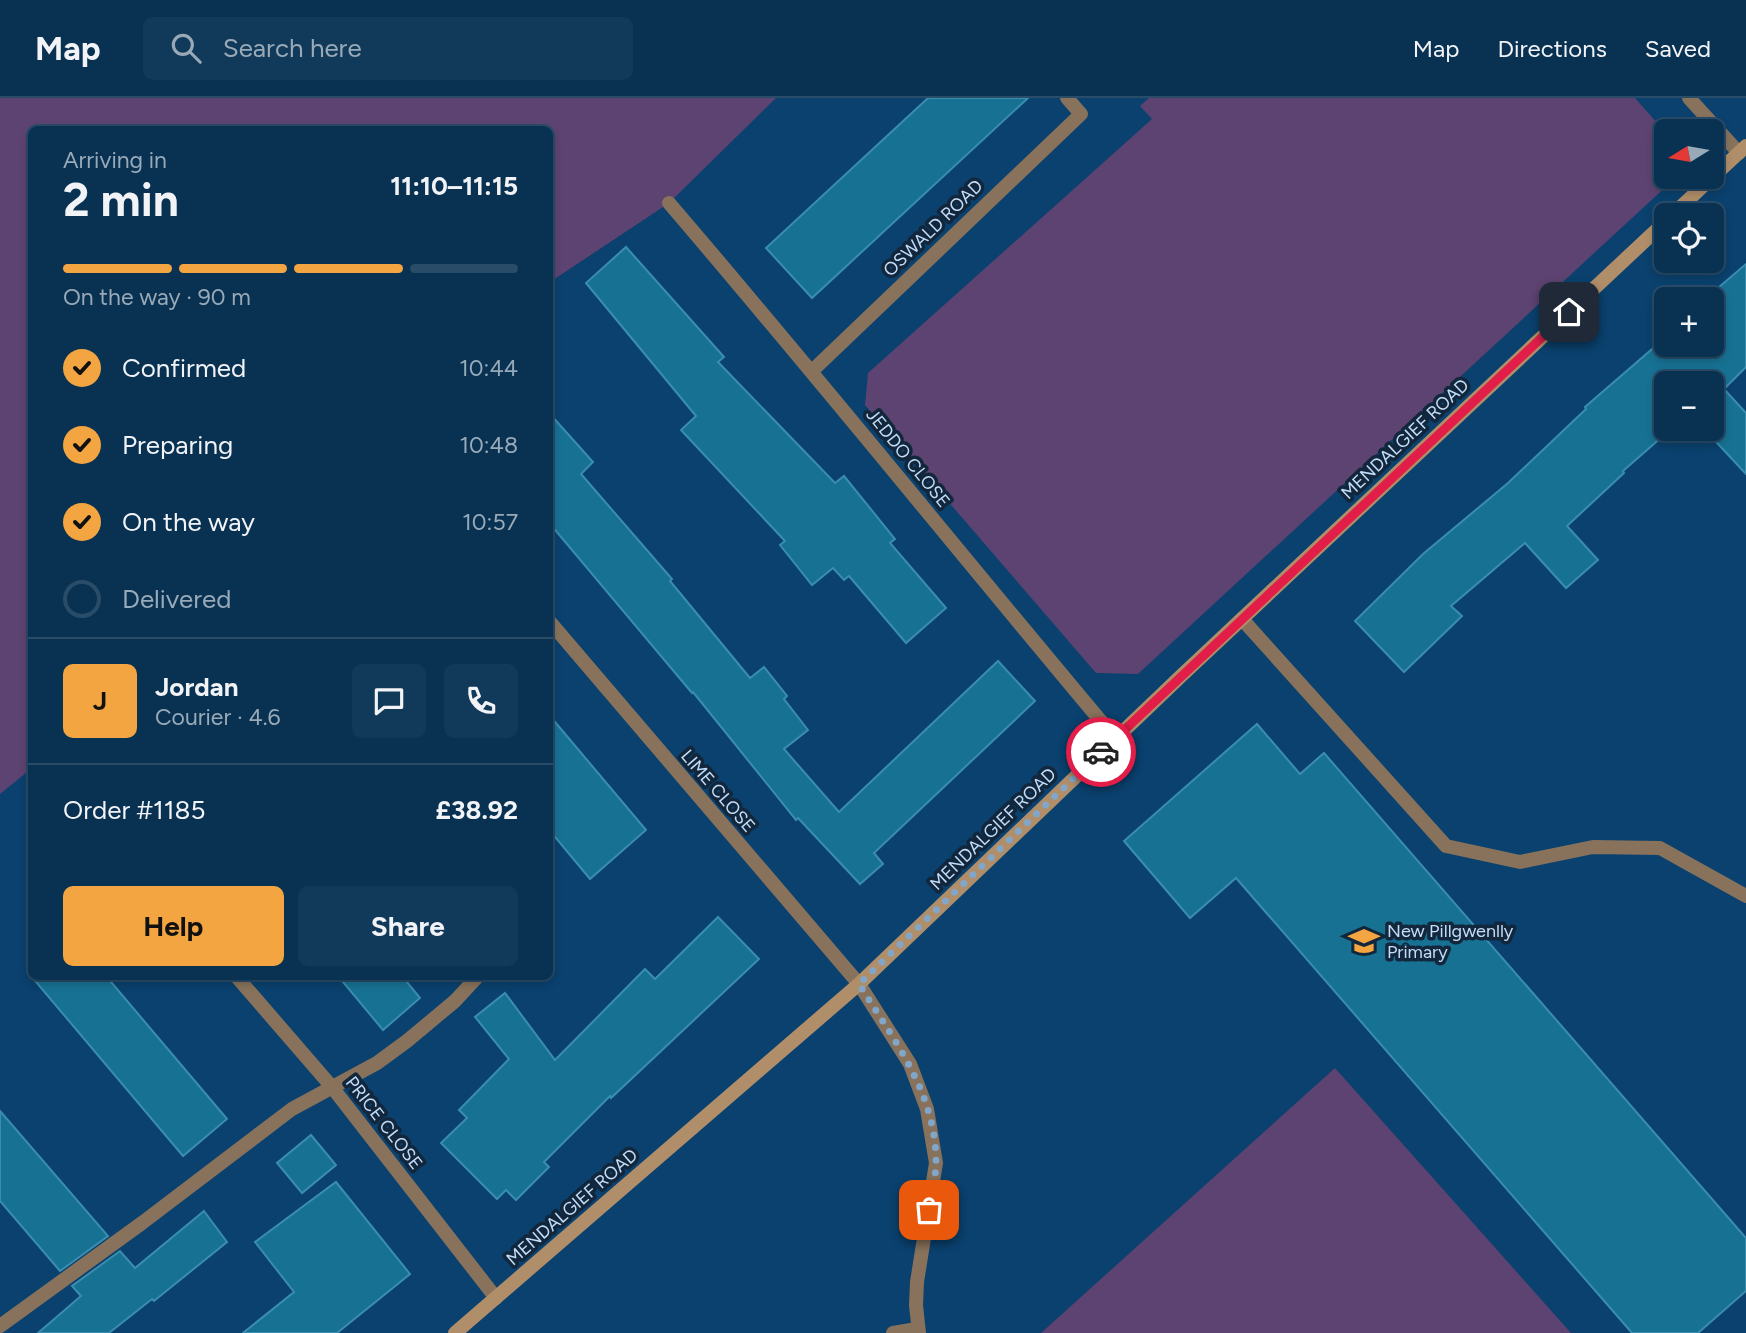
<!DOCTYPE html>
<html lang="en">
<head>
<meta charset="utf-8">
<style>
  :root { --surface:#083152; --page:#113959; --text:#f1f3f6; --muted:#98a9b8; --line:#294c69; --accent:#f2a541 }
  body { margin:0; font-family:Figtree,sans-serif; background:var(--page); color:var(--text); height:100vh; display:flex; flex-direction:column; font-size:26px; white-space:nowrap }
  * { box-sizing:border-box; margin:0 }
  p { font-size:23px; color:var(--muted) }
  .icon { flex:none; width:38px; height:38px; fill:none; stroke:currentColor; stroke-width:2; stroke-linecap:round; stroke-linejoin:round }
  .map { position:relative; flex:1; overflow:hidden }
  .details { position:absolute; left:28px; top:28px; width:525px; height:854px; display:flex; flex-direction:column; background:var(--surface); border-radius:10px; box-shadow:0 4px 10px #0003,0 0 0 2px var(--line) }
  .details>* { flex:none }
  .needle { width:46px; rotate:259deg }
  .controls { position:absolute; left:1654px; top:21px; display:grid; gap:14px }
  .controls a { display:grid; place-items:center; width:70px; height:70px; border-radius:10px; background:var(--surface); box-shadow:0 4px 10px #0003,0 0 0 2px var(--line); font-size:35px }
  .pin { position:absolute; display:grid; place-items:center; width:60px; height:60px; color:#fff; margin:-30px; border-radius:14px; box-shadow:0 4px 10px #0006 }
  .courier { position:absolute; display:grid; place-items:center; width:70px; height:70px; margin:-35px; border:5px solid #e11d48; border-radius:50%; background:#fff; color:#222; box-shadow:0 2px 9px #0007 }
  .summary em { font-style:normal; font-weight:700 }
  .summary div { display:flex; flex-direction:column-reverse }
  .summary { display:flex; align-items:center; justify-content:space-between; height:119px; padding:0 35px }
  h1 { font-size:46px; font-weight:700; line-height:52px }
  .bar { display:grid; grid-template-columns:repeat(4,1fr); gap:10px 7px; align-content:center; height:84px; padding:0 35px }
  .bar i { height:9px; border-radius:5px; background:var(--line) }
  .bar .on { background:var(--accent) }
  .bar p { grid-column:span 4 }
  .line { display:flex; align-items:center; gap:18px; padding:0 35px; border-top:2px solid var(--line) }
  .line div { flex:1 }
  .round { display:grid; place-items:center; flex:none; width:74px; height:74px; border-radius:10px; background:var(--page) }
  ol { padding:0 35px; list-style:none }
  li { display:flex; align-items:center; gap:21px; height:77px }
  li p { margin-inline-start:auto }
  li .icon { padding:7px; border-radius:50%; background:var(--accent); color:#111; stroke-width:4 }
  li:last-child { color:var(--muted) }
  li i { width:38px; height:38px; border:4px solid var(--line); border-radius:50% }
  .primary-button { display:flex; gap:14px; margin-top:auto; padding:14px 35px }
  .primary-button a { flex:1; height:80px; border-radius:10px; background:var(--accent); color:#111; font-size:28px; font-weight:700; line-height:80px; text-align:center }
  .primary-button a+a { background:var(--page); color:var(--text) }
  header { display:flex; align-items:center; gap:42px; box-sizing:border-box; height:98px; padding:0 35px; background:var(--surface); border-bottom:2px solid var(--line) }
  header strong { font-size:33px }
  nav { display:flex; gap:38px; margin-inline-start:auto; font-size:24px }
  .search { width:490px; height:63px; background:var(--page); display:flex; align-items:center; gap:18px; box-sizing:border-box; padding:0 24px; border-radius:10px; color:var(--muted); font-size:26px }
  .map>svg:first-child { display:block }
  .green { fill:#5d4371 }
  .building { fill:#177193; stroke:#3b8db0; stroke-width:2 }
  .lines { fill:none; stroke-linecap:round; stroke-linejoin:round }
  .lane { stroke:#88725b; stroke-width:14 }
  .street { stroke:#88725b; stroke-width:14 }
  .secondary { stroke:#b08e69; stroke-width:14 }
  .done { stroke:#82a6c8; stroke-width:7; stroke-dasharray:0 12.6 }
  .route { stroke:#e11d48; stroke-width:9 }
  .labels { text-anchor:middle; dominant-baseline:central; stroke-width:7; stroke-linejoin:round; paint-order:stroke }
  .street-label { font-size:18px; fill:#c3ddf9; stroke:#12273c }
  .poi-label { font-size:18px; fill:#c3ddf9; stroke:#12273c; text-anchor:start }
</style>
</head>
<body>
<header>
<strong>Map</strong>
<div class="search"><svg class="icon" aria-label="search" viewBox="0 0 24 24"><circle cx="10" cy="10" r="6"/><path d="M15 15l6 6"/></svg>Search here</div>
<nav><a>Map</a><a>Directions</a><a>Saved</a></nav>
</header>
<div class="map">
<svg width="1746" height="1235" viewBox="0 0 1746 1235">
  <rect width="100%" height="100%" fill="#0a416e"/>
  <g class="green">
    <path d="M0 0H776L669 105 550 184V32H32V670L0 696Z"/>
    <path d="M1149 0H1635L1666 35V79H1671L1670 85 1138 576 1096 575 865 307 868 275 1152 21 1140 8Z"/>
    <path d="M1335 970 1571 1235H1041Z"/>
  </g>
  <g class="building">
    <path d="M928 0H1028L812 200 766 150Z"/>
    <path d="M626 149 724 259 718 264 835 385 844 378 895 441 890 445 946 510 906 545 849 478 844 482 833 470 812 487 780 447 785 443 681 332 696 318 586 185Z"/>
    <path d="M1746 166V269L1724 291 1746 315V376L1704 331H1712V285H1666V331H1671L1623 373 1624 375 1567 428 1598 462 1566 490 1525 445 1451 508 1462 518 1404 574 1355 523 1423 456 1508 385 1586 311 1585 309 1666 239V247H1712V201H1705Z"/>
    <path d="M550 316 593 364 581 376 672 481 670 483 750 580 764 569 787 598 784 601 808 632 784 651 839 714 998 563 1035 603 874 755 883 766 860 786 798 720 796 722 693 594 692 595 550 426Z"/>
    <path d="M550 618 646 732 590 781 550 733Z"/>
    <path d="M1257 626 1300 676 1324 655 1746 1140V1193L1698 1235H1632L1236 780 1190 820 1124 743Z"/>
    <path d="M718 819 759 861 611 1000 610 998 544 1064 549 1069 516 1102 506 1092 497 1101 441 1045 467 1020 459 1012 509 961 475 919 505 895 555 962 645 871 655 881Z"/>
    <path d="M31 878H106L227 1021 183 1058Z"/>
    <path d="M338 878H402L420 900 383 932Z"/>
    <path d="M0 1013 108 1138 60 1173 0 1103Z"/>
    <path d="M311 1037 336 1067 302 1095 277 1065Z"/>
    <path d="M336 1084 410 1176 337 1235H243L294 1194 255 1144Z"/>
    <path d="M204 1113 227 1144 154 1203 152 1201 109 1235H38L81 1198 72 1188 120 1153 135 1170Z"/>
  </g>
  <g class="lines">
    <path class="lane" d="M0 1228 142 1125 292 1011 377 965 407 943 455 903 478 878"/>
    <g class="street">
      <path d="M1689 0 1739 55"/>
      <path d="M669 105C820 281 966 463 1115 640"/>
      <path d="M812 273 1081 16 1067 0"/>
      <path d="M1242 521 1446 748 1520 764 1593 749 1660 750 1746 798"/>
      <path d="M550 524 859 886 910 966 927 1011 936 1065 917 1184 916 1207 919 1235"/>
      <path d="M236 878 332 989 496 1200"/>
      <path d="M893 1235 917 1231"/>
    </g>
    <g class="secondary">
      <path d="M1672 117 1746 48"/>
      <path d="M455 1235 859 886 1181 578 1666 123"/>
    </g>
  </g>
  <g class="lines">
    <path class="done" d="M929 1112C931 1097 936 1079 936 1064 936 994 893 941 859 886L1101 654"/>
    <path class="route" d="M1101 654 1569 214"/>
  </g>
  <defs>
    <g id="school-bare" transform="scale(2.415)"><path d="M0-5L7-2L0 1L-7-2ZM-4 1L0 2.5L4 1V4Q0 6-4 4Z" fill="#f2a541" stroke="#12273c" stroke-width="2.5" paint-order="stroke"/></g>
  </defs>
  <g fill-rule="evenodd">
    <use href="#school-bare" x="1364" y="843"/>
  </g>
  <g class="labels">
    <g class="street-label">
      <text transform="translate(933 130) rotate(-44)">OSWALD ROAD</text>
      <text transform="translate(1405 341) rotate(-43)">MENDALGIEF ROAD</text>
      <text transform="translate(908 360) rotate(51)">JEDDO CLOSE</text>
      <text transform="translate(718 693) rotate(49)">LIME CLOSE</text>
      <text transform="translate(993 731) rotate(-44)">MENDALGIEF ROAD</text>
      <text transform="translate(384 1025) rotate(52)">PRICE CLOSE</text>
      <text transform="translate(572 1109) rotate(-41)">MENDALGIEF ROAD</text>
    </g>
    <g class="poi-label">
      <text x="1387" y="833">New Pillgwenlly<tspan x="1387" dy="21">Primary</tspan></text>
    </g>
  </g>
</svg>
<div class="controls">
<a><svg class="needle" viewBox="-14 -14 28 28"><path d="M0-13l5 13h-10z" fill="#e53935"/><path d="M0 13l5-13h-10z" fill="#98a9b8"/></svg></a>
<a><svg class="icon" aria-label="locate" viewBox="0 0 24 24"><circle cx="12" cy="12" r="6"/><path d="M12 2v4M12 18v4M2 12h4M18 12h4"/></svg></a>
<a>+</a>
<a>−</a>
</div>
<div class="pin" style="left:929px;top:1112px;background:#ea580c"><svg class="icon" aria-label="bag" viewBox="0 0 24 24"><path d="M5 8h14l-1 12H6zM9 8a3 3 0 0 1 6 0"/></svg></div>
<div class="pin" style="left:1569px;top:214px;background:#1f2937"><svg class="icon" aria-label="home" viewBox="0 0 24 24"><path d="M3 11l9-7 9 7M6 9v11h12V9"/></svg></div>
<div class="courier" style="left:1101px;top:654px"><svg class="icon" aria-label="car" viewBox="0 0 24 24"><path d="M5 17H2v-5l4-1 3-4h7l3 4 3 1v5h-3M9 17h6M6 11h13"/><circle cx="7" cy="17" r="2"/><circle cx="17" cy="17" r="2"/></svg></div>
<section class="details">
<div class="summary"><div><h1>2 min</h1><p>Arriving in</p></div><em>11:10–11:15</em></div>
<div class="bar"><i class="on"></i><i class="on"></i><i class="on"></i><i></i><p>On the way · 90 m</p></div>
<ol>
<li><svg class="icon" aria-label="check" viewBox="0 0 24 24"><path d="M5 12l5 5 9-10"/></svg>Confirmed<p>10:44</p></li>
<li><svg class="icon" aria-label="check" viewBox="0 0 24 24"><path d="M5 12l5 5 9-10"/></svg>Preparing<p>10:48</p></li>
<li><svg class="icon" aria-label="check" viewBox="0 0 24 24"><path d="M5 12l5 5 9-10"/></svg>On the way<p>10:57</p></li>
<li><i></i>Delivered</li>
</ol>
<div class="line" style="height:126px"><b class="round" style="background:var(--accent);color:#111">J</b><div><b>Jordan</b><p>Courier · 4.6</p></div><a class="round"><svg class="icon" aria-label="chat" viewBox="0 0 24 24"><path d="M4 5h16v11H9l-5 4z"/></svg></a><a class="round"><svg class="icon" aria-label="phone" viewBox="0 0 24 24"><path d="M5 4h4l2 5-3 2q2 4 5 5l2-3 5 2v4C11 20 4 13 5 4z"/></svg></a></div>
<div class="line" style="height:91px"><div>Order #1185</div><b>£38.92</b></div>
<div class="primary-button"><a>Help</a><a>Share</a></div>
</section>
</div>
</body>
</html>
